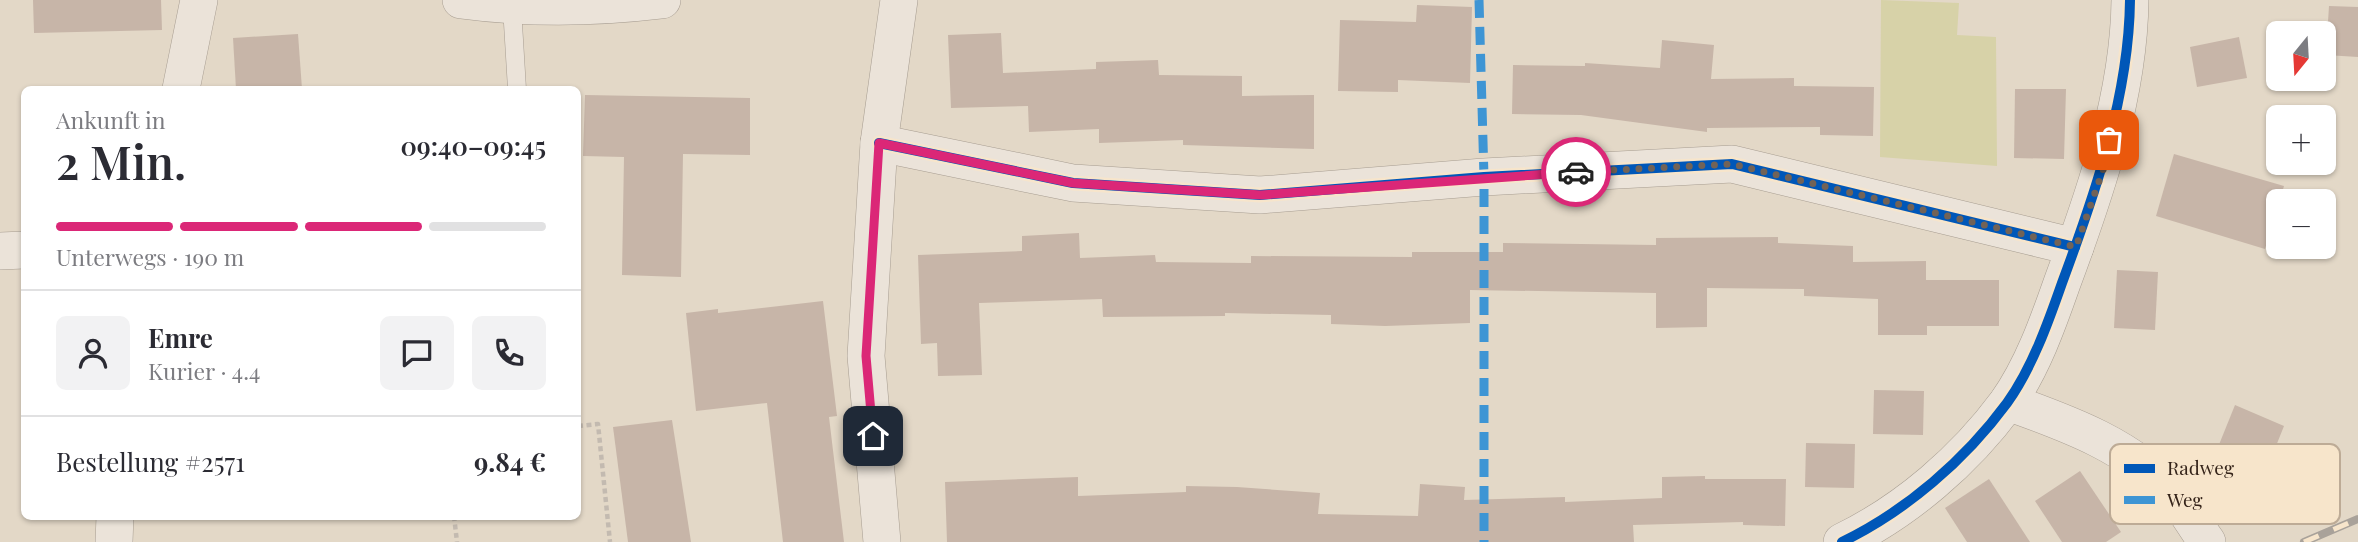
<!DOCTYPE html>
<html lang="de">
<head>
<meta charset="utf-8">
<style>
  :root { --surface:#fff; --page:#f2f2f3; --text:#2b2b33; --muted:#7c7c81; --line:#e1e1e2; --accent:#db2777 }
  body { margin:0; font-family:"Playfair Display",serif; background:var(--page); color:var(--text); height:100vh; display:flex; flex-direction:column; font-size:26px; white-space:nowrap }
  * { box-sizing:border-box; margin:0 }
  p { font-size:23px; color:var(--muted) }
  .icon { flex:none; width:38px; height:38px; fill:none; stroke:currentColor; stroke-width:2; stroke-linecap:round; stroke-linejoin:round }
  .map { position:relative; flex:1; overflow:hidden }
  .panel { position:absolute; left:21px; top:86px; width:560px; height:434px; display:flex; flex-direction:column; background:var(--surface); border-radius:10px; box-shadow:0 2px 5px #0004 }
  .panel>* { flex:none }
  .needle { width:46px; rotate:198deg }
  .controls { position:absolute; left:2266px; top:21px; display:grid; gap:14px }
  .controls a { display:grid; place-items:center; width:70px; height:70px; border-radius:10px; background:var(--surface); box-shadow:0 2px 5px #0004; font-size:35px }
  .pin { position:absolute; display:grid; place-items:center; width:60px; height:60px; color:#fff; margin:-30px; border-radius:14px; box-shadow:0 4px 10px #0006 }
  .courier { position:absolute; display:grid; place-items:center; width:70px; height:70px; margin:-35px; border:5px solid #db2777; border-radius:50%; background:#fff; color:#222; box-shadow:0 2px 9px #0007 }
  .headline em { font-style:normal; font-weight:600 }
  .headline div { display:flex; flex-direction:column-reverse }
  .headline { display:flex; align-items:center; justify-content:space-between; height:119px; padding:0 35px }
  h1 { font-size:46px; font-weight:600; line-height:52px }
  .bar { display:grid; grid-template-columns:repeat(4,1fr); gap:10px 7px; align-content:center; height:84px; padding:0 35px }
  .bar i { height:9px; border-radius:5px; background:var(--line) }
  .bar .on { background:var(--accent) }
  .bar p { grid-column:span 4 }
  .line { display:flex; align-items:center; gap:18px; padding:0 35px; border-top:2px solid var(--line) }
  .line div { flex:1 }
  .round { display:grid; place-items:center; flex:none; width:74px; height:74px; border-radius:10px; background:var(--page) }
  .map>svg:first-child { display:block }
  .green { fill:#d7d2a8 }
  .building { fill:#c7b5a8 }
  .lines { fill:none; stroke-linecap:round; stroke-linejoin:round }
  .service-casing { stroke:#a79d91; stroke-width:19 }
  .minor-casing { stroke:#a79d91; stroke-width:38 }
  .path { stroke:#c3bab0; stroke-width:4.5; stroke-dasharray:5 3.5; stroke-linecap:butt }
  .service { stroke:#ebe3d9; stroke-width:18 }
  .minor { stroke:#ebe3d9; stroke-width:37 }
  .rail-casing { stroke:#a9a29a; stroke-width:8 }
  .rail { stroke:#f7e5cb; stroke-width:5; stroke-dasharray:16; stroke-linecap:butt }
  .quiet { stroke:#3e95d4; stroke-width:9; stroke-dasharray:18 9; stroke-linecap:butt }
  .cycleway-casing { stroke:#f7e5cb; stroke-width:15 }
  .cycleway { stroke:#0057b8; stroke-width:10 }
  .done { stroke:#726357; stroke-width:7; stroke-dasharray:0 12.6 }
  .route { stroke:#db2777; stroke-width:9 }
  .key { fill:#f7e5cb; stroke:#bdab96; stroke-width:2 }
  .key-label { font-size:19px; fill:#35241a }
</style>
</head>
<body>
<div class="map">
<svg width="2358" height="542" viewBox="0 0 2358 542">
  <rect width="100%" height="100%" fill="#e3d8c7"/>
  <path class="green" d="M1881 0 1959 3 1957 35 1996 37 1997 166 1880 157Z"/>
  <g class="building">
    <path d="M33 0H161L162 30 34 33Z"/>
    <path d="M1417 5 1472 7 1470 83 1398 80V92L1338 91 1340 20 1416 22Z"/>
    <path d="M2329 6 2358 7V57L2326 55Z"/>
    <path d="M1001 33 1003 73 1096 69V62L1158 60 1159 75 1242 76V96L1314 95V149L1183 145V140L1099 143V129L1029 132 1028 106 951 108 948 35Z"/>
    <path d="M298 34 302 89H236L233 38Z"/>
    <path d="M2239 37 2247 78 2197 87 2190 47Z"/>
    <path d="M1662 40 1714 45 1711 79 1794 78V86L1874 87 1873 136 1820 135V127L1707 128V132L1581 115 1512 114 1513 65 1585 66V63L1660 68Z"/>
    <path d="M2015 89H2066L2064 159 2014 158Z"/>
    <path d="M585 95 750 98V155L683 154 681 277 622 275 624 157 583 156Z"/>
    <path d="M2174 154 2284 186 2265 249 2156 216Z"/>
    <path d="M1079 233 1080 258 1155 255 1156 262 1251 263V256L1412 257V252H1503V243L1656 245V238L1778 237V243L1853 246V262L1926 261V280H1999V326H1927V335H1878V299L1804 296V289L1707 288V327L1656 328V293L1470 290V323L1385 326 1331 324V315L1225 313V316L1103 317 1102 299 979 303 982 375 938 376 937 343 921 344 918 255 1022 251V236Z"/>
    <path d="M2117 270 2158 272 2155 330 2114 328Z"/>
    <path d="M823 301 837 416 829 417 844 542H783L767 403 696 411 686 313 718 309V313Z"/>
    <path d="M1874 390 1924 391 1923 435 1873 434Z"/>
    <path d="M2235 405 2284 426 2262 481 2212 462Z"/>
    <path d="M672 420 691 542H628L613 427Z"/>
    <path d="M1806 443 1855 444 1854 488 1805 487Z"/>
    <path d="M2080 471 2121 532 2106 542H2062L2035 501Z"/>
    <path d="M1705 476V479H1786L1785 526 1743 525V522L1633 525 1634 542H947L945 482 1078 477V496L1186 492V486L1237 487 1320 493 1318 514 1418 516 1420 484 1465 487 1464 500 1565 497V502L1662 498V477Z"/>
    <path d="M1989 479 2030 542H1967L1945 508Z"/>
  </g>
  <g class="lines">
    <g class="service-casing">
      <path id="service" d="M512 7 517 89"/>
    </g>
    <g class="minor-casing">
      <g id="minor">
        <path d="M461 0C528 9 595 8 662 0"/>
        <path d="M181 89 199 0"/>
        <path d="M879 143 1073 183 1260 195 1484 177 1732 164 2075 247"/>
        <path d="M0 251 24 250"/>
        <path d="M2008 402C2067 423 2134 447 2176 497 2187 511 2196 527 2207 542"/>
        <path d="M114 542 115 516"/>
        <path d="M882 542 866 356 879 143 899 0"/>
        <path d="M1842 542C1906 511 1965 460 2007 403 2032 368 2048 323 2062 283 2095 194 2129 96 2130 0"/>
      </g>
    </g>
    <g class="path">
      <path d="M578 426 598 424 610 542"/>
      <path d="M454 516 457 542"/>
    </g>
    <use href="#service" class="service"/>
    <use href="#minor" class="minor"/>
    <g class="rail-casing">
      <path id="rail" d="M2304 542 2358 519"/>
    </g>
    <use href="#rail" class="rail"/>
    <path class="quiet" d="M1479 0 1484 177V542"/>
    <g class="cycleway-casing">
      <g id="cycleway">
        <path d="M879 143 1073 183 1260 195 1484 177 1732 164 2075 247"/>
        <path d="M1842 542C1906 511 1965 460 2007 403 2032 368 2048 323 2062 283 2095 194 2129 96 2130 0"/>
      </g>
    </g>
    <use href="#cycleway" class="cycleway"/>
  </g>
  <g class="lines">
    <path class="done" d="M1576 172 1732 164 2076 247 2104 167 2109 140"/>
    <path class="route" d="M873 436 866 356 879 143 1073 183 1261 195 1576 172"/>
  </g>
  <rect x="2110" y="444" width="230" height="80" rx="10" class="key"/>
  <rect x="2124" y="464" width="31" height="9" fill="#0057b8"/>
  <rect x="2124" y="496" width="31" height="8" fill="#3e95d4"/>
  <g class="key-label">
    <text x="2167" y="475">Radweg</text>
    <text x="2167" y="507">Weg</text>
  </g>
</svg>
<div class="controls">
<a><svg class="needle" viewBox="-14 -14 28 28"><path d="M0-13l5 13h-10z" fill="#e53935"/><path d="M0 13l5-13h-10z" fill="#7c7c81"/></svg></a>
<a>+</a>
<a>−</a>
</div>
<div class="pin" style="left:2109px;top:140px;background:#ea580c"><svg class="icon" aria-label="bag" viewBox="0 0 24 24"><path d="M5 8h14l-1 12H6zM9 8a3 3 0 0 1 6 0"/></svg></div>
<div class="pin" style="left:873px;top:436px;background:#1f2937"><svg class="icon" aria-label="home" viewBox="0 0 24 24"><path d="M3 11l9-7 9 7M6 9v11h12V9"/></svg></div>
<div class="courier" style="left:1576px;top:172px"><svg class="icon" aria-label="car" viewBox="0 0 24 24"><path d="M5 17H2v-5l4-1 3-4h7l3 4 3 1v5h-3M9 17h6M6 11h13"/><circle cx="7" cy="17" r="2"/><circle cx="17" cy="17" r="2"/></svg></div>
<section class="panel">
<div class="headline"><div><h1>2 Min.</h1><p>Ankunft in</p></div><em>09:40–09:45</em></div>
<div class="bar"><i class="on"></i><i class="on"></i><i class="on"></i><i></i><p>Unterwegs · 190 m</p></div>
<div class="line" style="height:126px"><a class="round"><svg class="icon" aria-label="person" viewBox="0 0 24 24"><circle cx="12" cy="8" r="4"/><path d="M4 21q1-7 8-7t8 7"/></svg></a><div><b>Emre</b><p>Kurier · 4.4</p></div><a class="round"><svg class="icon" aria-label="chat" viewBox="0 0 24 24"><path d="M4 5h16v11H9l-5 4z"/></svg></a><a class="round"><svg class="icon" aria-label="phone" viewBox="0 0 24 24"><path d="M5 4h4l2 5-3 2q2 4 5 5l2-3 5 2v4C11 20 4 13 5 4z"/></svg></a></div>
<div class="line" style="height:91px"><div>Bestellung #2571</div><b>9.84 €</b></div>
</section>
</div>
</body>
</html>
